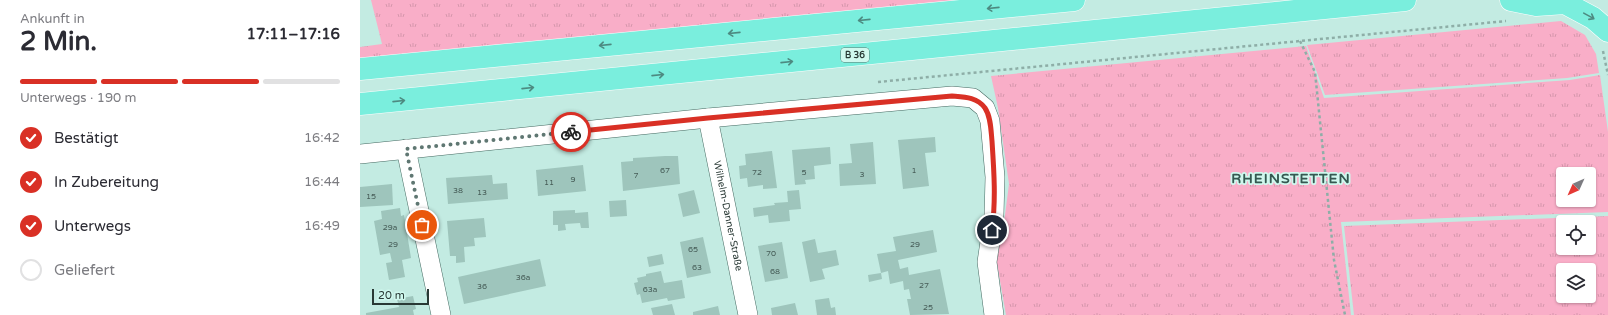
<!DOCTYPE html>
<html lang="de">
<head>
<meta charset="utf-8">
<style>
  :root { --surface:#fff; --page:#f7f7f7; --text:#2b2b33; --muted:#7c7c81; --line:#e1e1e2; --accent:#d93025 }
  body { margin:0; font-family:"Varela Round",sans-serif; background:var(--page); color:var(--text); height:100vh; display:flex; flex-direction:column; font-size:15px; white-space:nowrap }
  * { box-sizing:border-box; margin:0 }
  p { font-size:13px; color:var(--muted) }
  .icon { flex:none; width:22px; height:22px; fill:none; stroke:currentColor; stroke-width:2; stroke-linecap:round; stroke-linejoin:round }
  .map { position:relative; flex:1; overflow:hidden }
  .details { display:flex; flex-direction:column; background:var(--surface); width:360px }
  .details>* { flex:none }
  .needle { width:26px; rotate:225deg }
  .tools { position:absolute; left:1196px; top:167px; display:grid; gap:8px }
  .tools a { display:grid; place-items:center; width:40px; height:40px; border-radius:4px; background:var(--surface); box-shadow:0 1px 3px #0004; font-size:20px }
  .scale { position:absolute; left:12px; bottom:10px; width:57px; box-sizing:border-box; padding-left:4px; border:2px solid #293935; border-top:0; font-size:11px; line-height:14px; white-space:nowrap; color:#293935; -webkit-text-stroke:3px #d0f9ef; paint-order:stroke }
  .pin { position:absolute; display:grid; place-items:center; width:34px; height:34px; color:#fff; margin:-17px; border:2px solid #fff; border-radius:50%; box-shadow:0 1px 4px #0007 }
  .courier { position:absolute; display:grid; place-items:center; width:40px; height:40px; margin:-20px; border:3px solid #d93025; border-radius:50%; background:#fff; color:#222; box-shadow:0 1px 5px #0007 }
  .summary em { font-style:normal; font-weight:800 }
  .summary div { display:flex; flex-direction:column-reverse }
  .summary { display:flex; align-items:center; justify-content:space-between; height:68px; padding:0 20px }
  h1 { font-size:26px; font-weight:800; line-height:30px }
  .bar { display:grid; grid-template-columns:repeat(4,1fr); gap:6px 4px; align-content:center; height:48px; padding:0 20px }
  .bar i { height:5px; border-radius:3px; background:var(--line) }
  .bar .on { background:var(--accent) }
  .bar p { grid-column:span 4 }
  ol { padding:0 20px; list-style:none }
  li { display:flex; align-items:center; gap:12px; height:44px }
  li p { margin-inline-start:auto }
  li .icon { padding:4px; border-radius:50%; background:var(--accent); color:#fff; stroke-width:4 }
  li:last-child { color:var(--muted) }
  li i { width:22px; height:22px; border:2px solid var(--line); border-radius:50% }
  main { display:flex; flex:1; min-height:0 }
  .map>svg:first-child { display:block }
  .grass { fill:url(#grass-tufts); fill-rule:evenodd }
  .building { fill:#9ec5bc }
  .lines { fill:none; stroke-linecap:round; stroke-linejoin:round }
  .minor-casing { stroke:#446961; stroke-width:20 }
  .major-casing { stroke:#fff; stroke-width:23 }
  .path { stroke:#8eaea7; stroke-width:2.5; stroke-dasharray:3 3; stroke-linecap:butt }
  .minor { stroke:#fff; stroke-width:19 }
  .major { stroke:#7aeedd; stroke-width:22 }
  .oneway { stroke:#4d8a81 }
  .done { stroke:#5f7772; stroke-width:4; stroke-dasharray:0 7.2 }
  .route { stroke:#d93025; stroke-width:5 }
  .labels { text-anchor:middle; dominant-baseline:central; stroke-width:3.5; stroke-linejoin:round; paint-order:stroke }
  .number-label { font-size:8px; fill:#465c57 }
  .shield { fill:#d0f9ef; stroke:#5b736d; stroke-width:1 }
  .shield-label { font-size:9px; font-weight:bold; fill:#293935 }
  .street-label { font-size:10px; fill:#293935; stroke:#d0f9ef }
  .district-label { font-size:14px; font-weight:bold; letter-spacing:1px; fill:#355951; stroke:#d0f9ef }
</style>
</head>
<body>
<main>
<section class="details">
<div class="summary"><div><h1>2 Min.</h1><p>Ankunft in</p></div><em>17:11–17:16</em></div>
<div class="bar"><i class="on"></i><i class="on"></i><i class="on"></i><i></i><p>Unterwegs · 190 m</p></div>
<ol>
<li><svg class="icon" aria-label="check" viewBox="0 0 24 24"><path d="M5 12l5 5 9-10"/></svg>Bestätigt<p>16:42</p></li>
<li><svg class="icon" aria-label="check" viewBox="0 0 24 24"><path d="M5 12l5 5 9-10"/></svg>In Zubereitung<p>16:44</p></li>
<li><svg class="icon" aria-label="check" viewBox="0 0 24 24"><path d="M5 12l5 5 9-10"/></svg>Unterwegs<p>16:49</p></li>
<li><i></i>Geliefert</li>
</ol>
</section>
<div class="map">
<svg width="1248" height="315" viewBox="0 0 1248 315">
  <defs>
    <pattern id="grass-tufts" width="24" height="20" patternUnits="userSpaceOnUse"><rect width="24" height="20" fill="#f9aec8"/><path d="M3 7l-1-3M5 7V3M7 7l1-3M15 17l-1-3M17 17v-4M19 17l1-3" fill="none" stroke="#d596ac"/></pattern>
  </defs>
  <rect width="100%" height="100%" fill="#c3ebe2"/>
  <g class="grass">
    <path d="M11 0H621L0 60V47L22 44Z"/>
    <path d="M1201 21 1225 35 1236 54 1239 73 1207 78 965 95 947 45Z"/>
    <path d="M946 46 964 98 1210 80 1240 75 1248 132V212L981 222 991 315H646L636 258 645 215 649 184 638 108 631 76ZM1203 174H1229V200H1203Z"/>
    <path d="M1248 216V315H994L984 226ZM1203 222H1229V248H1203ZM1203 270H1229V296H1203Z"/>
  </g>
  <g class="building">
    <path d="M575 137 576 152 565 153 569 186 543 189 538 140Z"/>
    <path d="M513 142 516 184 480 186 479 164 492 163 490 144Z"/>
    <path d="M470 147 471 164 454 166 455 179 445 180 446 184 435 185 432 150Z"/>
    <path d="M412 151 417 188 403 189V185L388 187 387 178 380 179 379 166 386 165 385 154Z"/>
    <path d="M305 156H318L320 184 263 191 261 162 273 161V158Z"/>
    <path d="M223 165 226 191 178 196 176 170Z"/>
    <path d="M132 175 133 184 147 183 148 199 88 204 86 178Z"/>
    <path d="M32 184 33 205 0 207V187Z"/>
    <path d="M334 190 340 213 323 217 318 194Z"/>
    <path d="M439 190 441 209 429 210 430 221 409 223 408 215 394 217 393 208 415 205 414 203 428 202 427 191Z"/>
    <path d="M266 200 267 216 250 217 249 201Z"/>
    <path d="M40 208 41 216 44 215 51 258 42 260 45 277 29 280 26 263 32 262 30 253 20 255 14 221 22 219 21 211Z"/>
    <path d="M215 210V213L228 212 229 228H221L220 223 205 224 206 230 198 231V225H193V211Z"/>
    <path d="M124 218 126 237 114 238 115 246 104 247 105 262 96 263V256H90L87 221Z"/>
    <path d="M573 230 577 252 538 260 540 269 548 267 549 275 580 269 589 314 550 315 547 299H551L549 289 544 290 543 281 530 284 528 271 521 273 517 254 536 251 533 237Z"/>
    <path d="M343 237 351 273 327 278 320 242Z"/>
    <path d="M455 239 458 253 476 250 479 265 462 269 465 279 450 282 442 242Z"/>
    <path d="M422 242 428 278 405 282 398 246Z"/>
    <path d="M302 254 304 264 289 267 287 257Z"/>
    <path d="M180 259 186 286 104 304 98 277Z"/>
    <path d="M301 271 304 283 322 280 325 298 308 301 307 298 282 303 280 294 277 295 274 283 278 282 277 278 286 276V274Z"/>
    <path d="M521 273 522 279 509 282 508 275Z"/>
    <path d="M53 296 56 309 53 310 54 315H6V313L39 307 37 299Z"/>
    <path d="M469 298 471 308 475 307 476 315H457L455 300Z"/>
    <path d="M435 303 438 315H412L411 308Z"/>
    <path d="M312 304 315 315H293L291 308Z"/>
    <path d="M358 306 360 315H333V312Z"/>
  </g>
  <g class="lines">
    <g class="minor-casing">
      <g id="minor">
        <path id="s1" d="M348 118 388 315"/>
        <path d="M46 149 81 315"/>
        <path d="M0 154 348 118 592 96 613 98 625 108 630 121 635 177 634 215 627 262 634 315"/>
      </g>
    </g>
    <g class="major-casing">
      <g id="major">
        <path d="M1151 0 1176 5 1205 3 1233 18 1248 31"/>
        <path d="M0 69 714 0"/>
        <path d="M0 104 1045 0"/>
      </g>
    </g>
    <g class="path">
      <path d="M940 41 955 72 974 260 985 315"/>
      <path d="M1243 51 1248 75"/>
      <path d="M518 82 1146 21"/>
    </g>
    <use href="#minor" class="minor"/>
    <use href="#major" class="major"/>
  </g>
  <defs><path id="oneway-shaft" d="M-6 0H5M1.5-3L5.5 0L1.5 3" fill="none" stroke-width="1.6" stroke-linecap="round" stroke-linejoin="round"/></defs>
  <g class="oneway">
    <use href="#oneway-shaft" transform="translate(633 8) rotate(174)"/>
    <use href="#oneway-shaft" transform="translate(1229 16) rotate(29)"/>
    <use href="#oneway-shaft" transform="translate(504 20) rotate(174)"/>
    <use href="#oneway-shaft" transform="translate(374 33) rotate(174)"/>
    <use href="#oneway-shaft" transform="translate(245 45) rotate(174)"/>
    <use href="#oneway-shaft" transform="translate(427 62) rotate(-6)"/>
    <use href="#oneway-shaft" transform="translate(298 75) rotate(-6)"/>
    <use href="#oneway-shaft" transform="translate(168 88) rotate(-6)"/>
    <use href="#oneway-shaft" transform="translate(39 101) rotate(-6)"/>
  </g>
  <g class="lines">
    <path class="done" d="M62 225 46 149 211 132"/>
    <path class="route" d="M211 132 348 118 592 96C604 97 617 97 625 108 631 117 631 131 632 141 634 171 636 200 632 230"/>
  </g>
  <g class="labels">
    <g class="number-label">
      <text x="305" y="170">67</text>
      <text x="554" y="170">1</text>
      <text x="397" y="172">72</text>
      <text x="444" y="172">5</text>
      <text x="502" y="174">3</text>
      <text x="276" y="175">7</text>
      <text x="213" y="179">9</text>
      <text x="189" y="182">11</text>
      <text x="98" y="190">38</text>
      <text x="122" y="192">13</text>
      <text x="11" y="196">15</text>
      <text x="30" y="227">29a</text>
      <text x="33" y="244">29</text>
      <text x="555" y="244">29</text>
      <text x="333" y="249">65</text>
      <text x="411" y="253">70</text>
      <text x="337" y="267">63</text>
      <text x="415" y="271">68</text>
      <text x="163" y="277">36a</text>
      <text x="564" y="285">27</text>
      <text x="122" y="286">36</text>
      <text x="290" y="289">63a</text>
      <text x="568" y="307">25</text>
    </g>
    <rect class="shield" x="481" y="48" width="28" height="14" rx="3"/>
    <g class="shield-label">
      <text x="495" y="55">B 36</text>
    </g>
    <g class="street-label">
      <text stroke="none"><textPath href="#s1" startOffset="100">Wilhelm-Danner-Straße</textPath></text>
    </g>
    <g class="district-label">
      <text x="931" y="178">RHEINSTETTEN</text>
    </g>
  </g>
</svg>
<div class="tools">
<a><svg class="needle" viewBox="-14 -14 28 28"><path d="M0-13l5 13h-10z" fill="#e53935"/><path d="M0 13l5-13h-10z" fill="#7c7c81"/></svg></a>
<a><svg class="icon" aria-label="locate" viewBox="0 0 24 24"><circle cx="12" cy="12" r="6"/><path d="M12 2v4M12 18v4M2 12h4M18 12h4"/></svg></a>
<a><svg class="icon" aria-label="layers" viewBox="0 0 24 24"><path d="M12 4l9 5-9 5-9-5zM3 14l9 5 9-5"/></svg></a>
</div>
<div class="scale">20 m</div>
<div class="pin" style="left:62px;top:225px;background:#ea580c"><svg class="icon" aria-label="bag" viewBox="0 0 24 24"><path d="M5 8h14l-1 12H6zM9 8a3 3 0 0 1 6 0"/></svg></div>
<div class="pin" style="left:632px;top:230px;background:#1f2937"><svg class="icon" aria-label="home" viewBox="0 0 24 24"><path d="M3 11l9-7 9 7M6 9v11h12V9"/></svg></div>
<div class="courier" style="left:211px;top:132px"><svg class="icon" aria-label="bike" viewBox="0 0 24 24"><circle cx="6" cy="16" r="4"/><circle cx="18" cy="16" r="4"/><path d="M6 16l4-8h5l3 8M10 8l3 8H6M13 5h3"/></svg></div>
</div>
</main>
</body>
</html>
